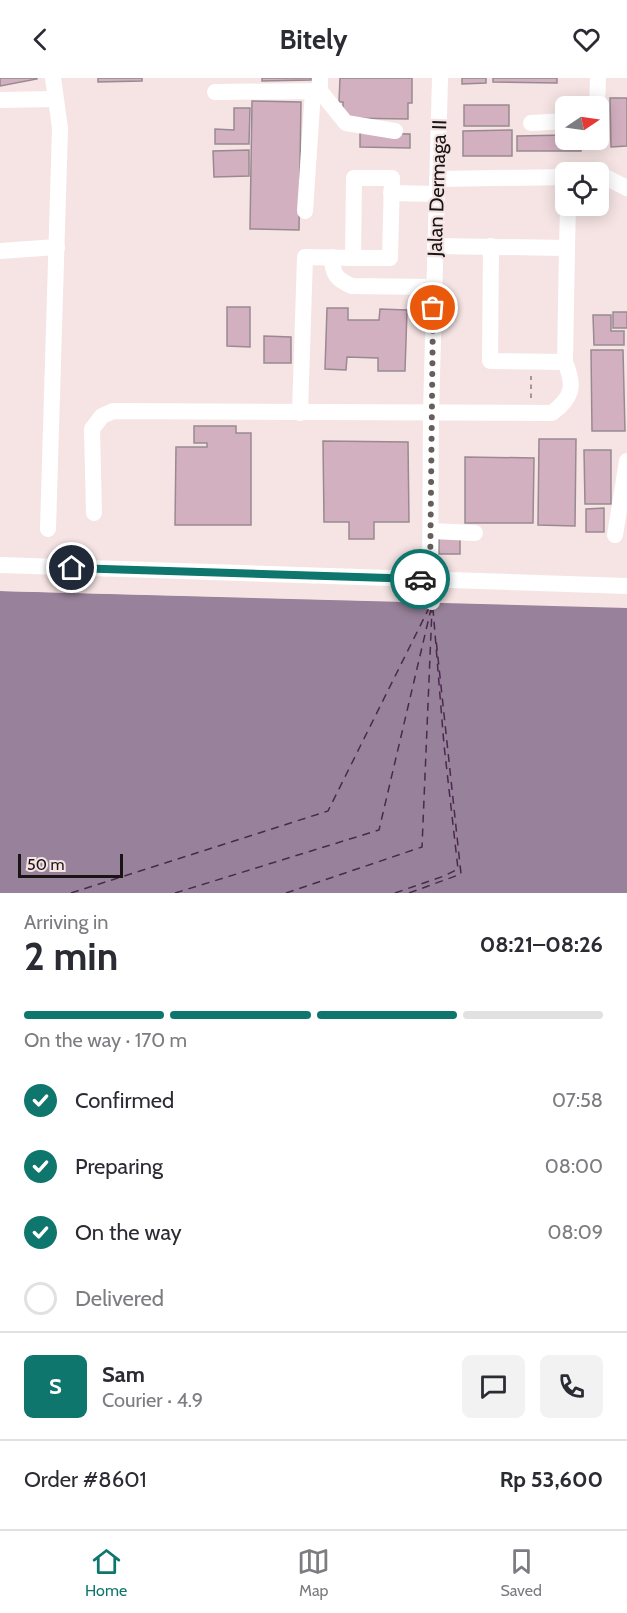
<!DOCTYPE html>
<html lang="en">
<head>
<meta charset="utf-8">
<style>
  :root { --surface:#fff; --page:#f2f2f3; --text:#2b2b33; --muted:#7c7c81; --line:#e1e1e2; --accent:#0f766e }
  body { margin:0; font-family:Cabin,sans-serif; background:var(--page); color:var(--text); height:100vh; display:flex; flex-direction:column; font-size:22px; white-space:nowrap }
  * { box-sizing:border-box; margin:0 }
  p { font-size:20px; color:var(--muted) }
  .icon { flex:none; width:33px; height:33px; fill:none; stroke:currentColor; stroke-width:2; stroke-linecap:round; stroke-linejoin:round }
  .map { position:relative; height:815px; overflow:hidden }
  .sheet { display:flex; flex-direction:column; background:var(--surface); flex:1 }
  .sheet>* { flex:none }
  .needle { width:39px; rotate:77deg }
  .tools { position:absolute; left:555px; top:18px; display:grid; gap:12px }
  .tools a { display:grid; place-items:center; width:54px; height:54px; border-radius:9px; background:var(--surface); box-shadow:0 3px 15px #0003; font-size:30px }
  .scale { position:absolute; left:18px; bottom:15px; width:105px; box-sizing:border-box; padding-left:6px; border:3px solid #1a1515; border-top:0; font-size:16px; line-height:21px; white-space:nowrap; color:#1a1515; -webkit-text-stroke:4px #f6e4e4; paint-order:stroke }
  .pin { position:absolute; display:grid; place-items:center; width:51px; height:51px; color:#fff; margin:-26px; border:3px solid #fff; border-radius:50%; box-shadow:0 2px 6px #0007 }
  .courier { position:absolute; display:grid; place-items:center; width:60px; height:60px; margin:-30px; border:4px solid #0f766e; border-radius:50%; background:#fff; color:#222; box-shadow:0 2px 8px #0007 }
  .head em { font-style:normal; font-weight:800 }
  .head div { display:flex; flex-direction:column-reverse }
  .head { display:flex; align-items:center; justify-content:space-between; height:102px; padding:0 24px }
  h1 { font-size:39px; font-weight:800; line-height:45px }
  .bar { display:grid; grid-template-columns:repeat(4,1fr); gap:9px 6px; align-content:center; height:72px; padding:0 24px }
  .bar i { height:8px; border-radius:4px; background:var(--line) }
  .bar .active { background:var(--accent) }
  .bar p { grid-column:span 4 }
  .line { display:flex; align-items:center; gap:15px; padding:0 24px; border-top:2px solid var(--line) }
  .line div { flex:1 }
  .round { display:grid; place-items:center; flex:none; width:63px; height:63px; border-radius:9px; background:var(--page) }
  ol { padding:0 24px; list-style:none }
  li { display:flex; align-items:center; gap:18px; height:66px }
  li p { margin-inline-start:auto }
  li .icon { padding:6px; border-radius:50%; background:var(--accent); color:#fff; stroke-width:4 }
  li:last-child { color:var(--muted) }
  li i { width:33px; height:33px; border:3px solid var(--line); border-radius:50% }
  header { display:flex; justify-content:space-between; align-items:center; height:78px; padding:0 24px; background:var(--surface); font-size:27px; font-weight:800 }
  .dock { display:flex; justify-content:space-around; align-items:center; height:84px; border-top:2px solid var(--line); background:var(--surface); font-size:16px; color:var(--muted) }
  .dock a { display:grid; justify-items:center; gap:3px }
  .dock .active { color:var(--accent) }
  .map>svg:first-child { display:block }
  .water { fill:#98829b }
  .pier { fill:#f6e4e4 }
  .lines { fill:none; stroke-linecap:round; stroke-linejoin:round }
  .ferry { stroke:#4a294e; stroke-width:1.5; stroke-dasharray:8 6; stroke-linecap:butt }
  .building { fill:#d3b0c0; stroke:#988a90; stroke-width:1.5 }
  .path { stroke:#a49797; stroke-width:2; stroke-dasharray:4.5 4.5; stroke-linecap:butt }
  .minor { stroke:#fff; stroke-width:16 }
  .done { stroke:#675d5d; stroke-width:6; stroke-dasharray:0 10.8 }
  .route { stroke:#0f766e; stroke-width:8 }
  .labels { text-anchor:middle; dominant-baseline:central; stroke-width:4.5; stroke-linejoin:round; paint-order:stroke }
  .street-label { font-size:20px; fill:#1a1515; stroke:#f6e4e4 }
</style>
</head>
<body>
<header><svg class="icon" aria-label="back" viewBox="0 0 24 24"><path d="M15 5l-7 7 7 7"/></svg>Bitely<svg class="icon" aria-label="heart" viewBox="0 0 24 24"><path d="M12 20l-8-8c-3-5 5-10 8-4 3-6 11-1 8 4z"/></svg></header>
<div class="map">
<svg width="627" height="815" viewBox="0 0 627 815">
  <rect width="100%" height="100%" fill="#f6e4e4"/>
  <path class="water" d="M0 513 627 530V815H0Z"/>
  <path class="pier" d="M0 510 581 525V528L0 513Z"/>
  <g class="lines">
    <g class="ferry">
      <path d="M71 815 328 733 429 530"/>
      <path d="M175 815 379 752 431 531"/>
      <path d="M286 815 422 769 432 531"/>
      <path d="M395 815 444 798 458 791 444 667 433 531"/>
      <path d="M409 815 461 796 436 561"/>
    </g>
  </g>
  <g class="building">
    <path d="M0 0H37V1L0 8Z"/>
    <path d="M98 0H142V3L98 4Z"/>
    <path d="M262 0H311V2L262 3Z"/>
    <path d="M340 0H412V25H408V41L343 40V24H339Z"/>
    <path d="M462 0H486V5L462 6Z"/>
    <path d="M493 0H557V5L493 4Z"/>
    <path d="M610 20H627V68L611 69Z"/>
    <path d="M252 23 301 24 299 152 250 151Z"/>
    <rect x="464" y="27" width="45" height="21"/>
    <path d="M234 30H250L249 66H215V51L234 52Z"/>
    <path d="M598 47H605V63H588L598 62Z"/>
    <path d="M512 52V78H463V53Z"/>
    <path d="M360 55 410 56V70L360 69Z"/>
    <path d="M566 57V62H581V73H517V58Z"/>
    <path d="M249 72V98L214 99 213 73Z"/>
    <path d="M227 229H250V269L227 268Z"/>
    <path d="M327 230H348V242H379L380 231 407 232 405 293H378V280L347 279 346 292 325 291Z"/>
    <rect x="613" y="234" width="14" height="16"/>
    <path d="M593 237H611V253H624V267H594Z"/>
    <path d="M264 258 291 259V285H264Z"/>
    <path d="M591 272H623L625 353H592Z"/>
    <path d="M194 348H236V355H251V447H175L176 369H207V365H194Z"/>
    <path d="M539 361H576L575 448 538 447Z"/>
    <path d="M323 363 408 364 409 444H374V461H349V444H324Z"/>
    <path d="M584 372H611V426H585Z"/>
    <path d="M465 379 534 380 533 445H465Z"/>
    <path d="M604 430V454H586V431Z"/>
    <rect x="439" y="460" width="21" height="16"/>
  </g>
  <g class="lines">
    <path class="path" d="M531 320V298"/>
    <g class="minor">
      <path d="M320 13 346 45 395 53"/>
      <path d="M215 14 320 13V0"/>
      <path d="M0 22 55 21"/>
      <path d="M597 28 598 0"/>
      <path d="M531 45 566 43"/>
      <path d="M598 98H603L627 110"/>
      <path d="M354 100H392L390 180H353Z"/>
      <path d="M437 101 566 99"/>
      <path d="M391 115 436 116"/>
      <path d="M305 133 313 13"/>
      <path d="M491 168 490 283 565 284"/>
      <path d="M567 170 568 128"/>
      <path d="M0 173 57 169"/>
      <path d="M332 179C332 196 337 202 352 208L433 209"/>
      <path d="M300 335 305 179 353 180"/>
      <path d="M94 435 92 351 102 338 113 333 552 335C573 319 575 308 565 284L567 170 435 168"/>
      <path d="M48 451 60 50 53 0"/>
      <path d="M431 453 475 455"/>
      <path d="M615 457 627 383"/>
      <path d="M0 487 627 508"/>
      <path d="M432 524 430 502 431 335 440 0"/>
    </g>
  </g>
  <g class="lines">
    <path class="done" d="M420 501 430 502 433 230"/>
    <path class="route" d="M72 490 420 501"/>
  </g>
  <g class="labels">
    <g class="street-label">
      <text transform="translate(437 110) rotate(-88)">Jalan Dermaga II</text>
    </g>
  </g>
</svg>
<div class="tools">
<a><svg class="needle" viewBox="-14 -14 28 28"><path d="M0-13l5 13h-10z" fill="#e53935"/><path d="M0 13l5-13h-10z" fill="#7c7c81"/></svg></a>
<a><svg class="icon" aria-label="locate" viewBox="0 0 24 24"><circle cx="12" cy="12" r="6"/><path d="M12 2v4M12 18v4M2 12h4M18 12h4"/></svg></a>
</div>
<div class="scale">50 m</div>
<div class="pin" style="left:433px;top:230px;background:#ea580c"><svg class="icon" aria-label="bag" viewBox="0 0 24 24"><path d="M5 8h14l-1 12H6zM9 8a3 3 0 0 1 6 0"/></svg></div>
<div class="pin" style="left:72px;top:490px;background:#1f2937"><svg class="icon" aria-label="home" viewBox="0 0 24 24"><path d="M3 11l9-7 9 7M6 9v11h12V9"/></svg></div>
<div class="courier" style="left:420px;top:501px"><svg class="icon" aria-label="car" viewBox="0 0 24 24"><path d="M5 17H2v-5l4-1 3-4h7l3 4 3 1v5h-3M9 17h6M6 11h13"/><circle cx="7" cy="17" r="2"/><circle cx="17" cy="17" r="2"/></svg></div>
</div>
<section class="sheet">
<div class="head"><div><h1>2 min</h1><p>Arriving in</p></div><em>08:21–08:26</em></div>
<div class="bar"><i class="active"></i><i class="active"></i><i class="active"></i><i></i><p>On the way · 170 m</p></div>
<ol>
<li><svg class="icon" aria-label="check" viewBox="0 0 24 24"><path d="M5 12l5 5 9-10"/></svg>Confirmed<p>07:58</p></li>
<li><svg class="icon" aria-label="check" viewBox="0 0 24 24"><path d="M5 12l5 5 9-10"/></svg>Preparing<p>08:00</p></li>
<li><svg class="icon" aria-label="check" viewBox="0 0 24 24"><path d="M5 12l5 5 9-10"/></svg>On the way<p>08:09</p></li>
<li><i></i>Delivered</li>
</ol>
<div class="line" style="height:108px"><b class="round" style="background:var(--accent);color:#fff">S</b><div><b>Sam</b><p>Courier · 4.9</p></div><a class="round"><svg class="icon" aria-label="chat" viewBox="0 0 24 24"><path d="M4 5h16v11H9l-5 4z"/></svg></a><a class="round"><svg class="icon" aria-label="phone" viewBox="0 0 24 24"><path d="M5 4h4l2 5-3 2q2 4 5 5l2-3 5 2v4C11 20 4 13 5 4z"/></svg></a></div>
<div class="line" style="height:78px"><div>Order #8601</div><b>Rp 53,600</b></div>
</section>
<nav class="dock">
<a class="active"><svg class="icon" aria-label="home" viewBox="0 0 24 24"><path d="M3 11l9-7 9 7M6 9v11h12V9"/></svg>Home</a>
<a><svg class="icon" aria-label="map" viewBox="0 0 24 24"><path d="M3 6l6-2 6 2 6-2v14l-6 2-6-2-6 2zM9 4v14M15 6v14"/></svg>Map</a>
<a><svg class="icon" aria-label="saved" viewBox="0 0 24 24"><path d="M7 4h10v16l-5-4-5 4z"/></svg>Saved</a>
</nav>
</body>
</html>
